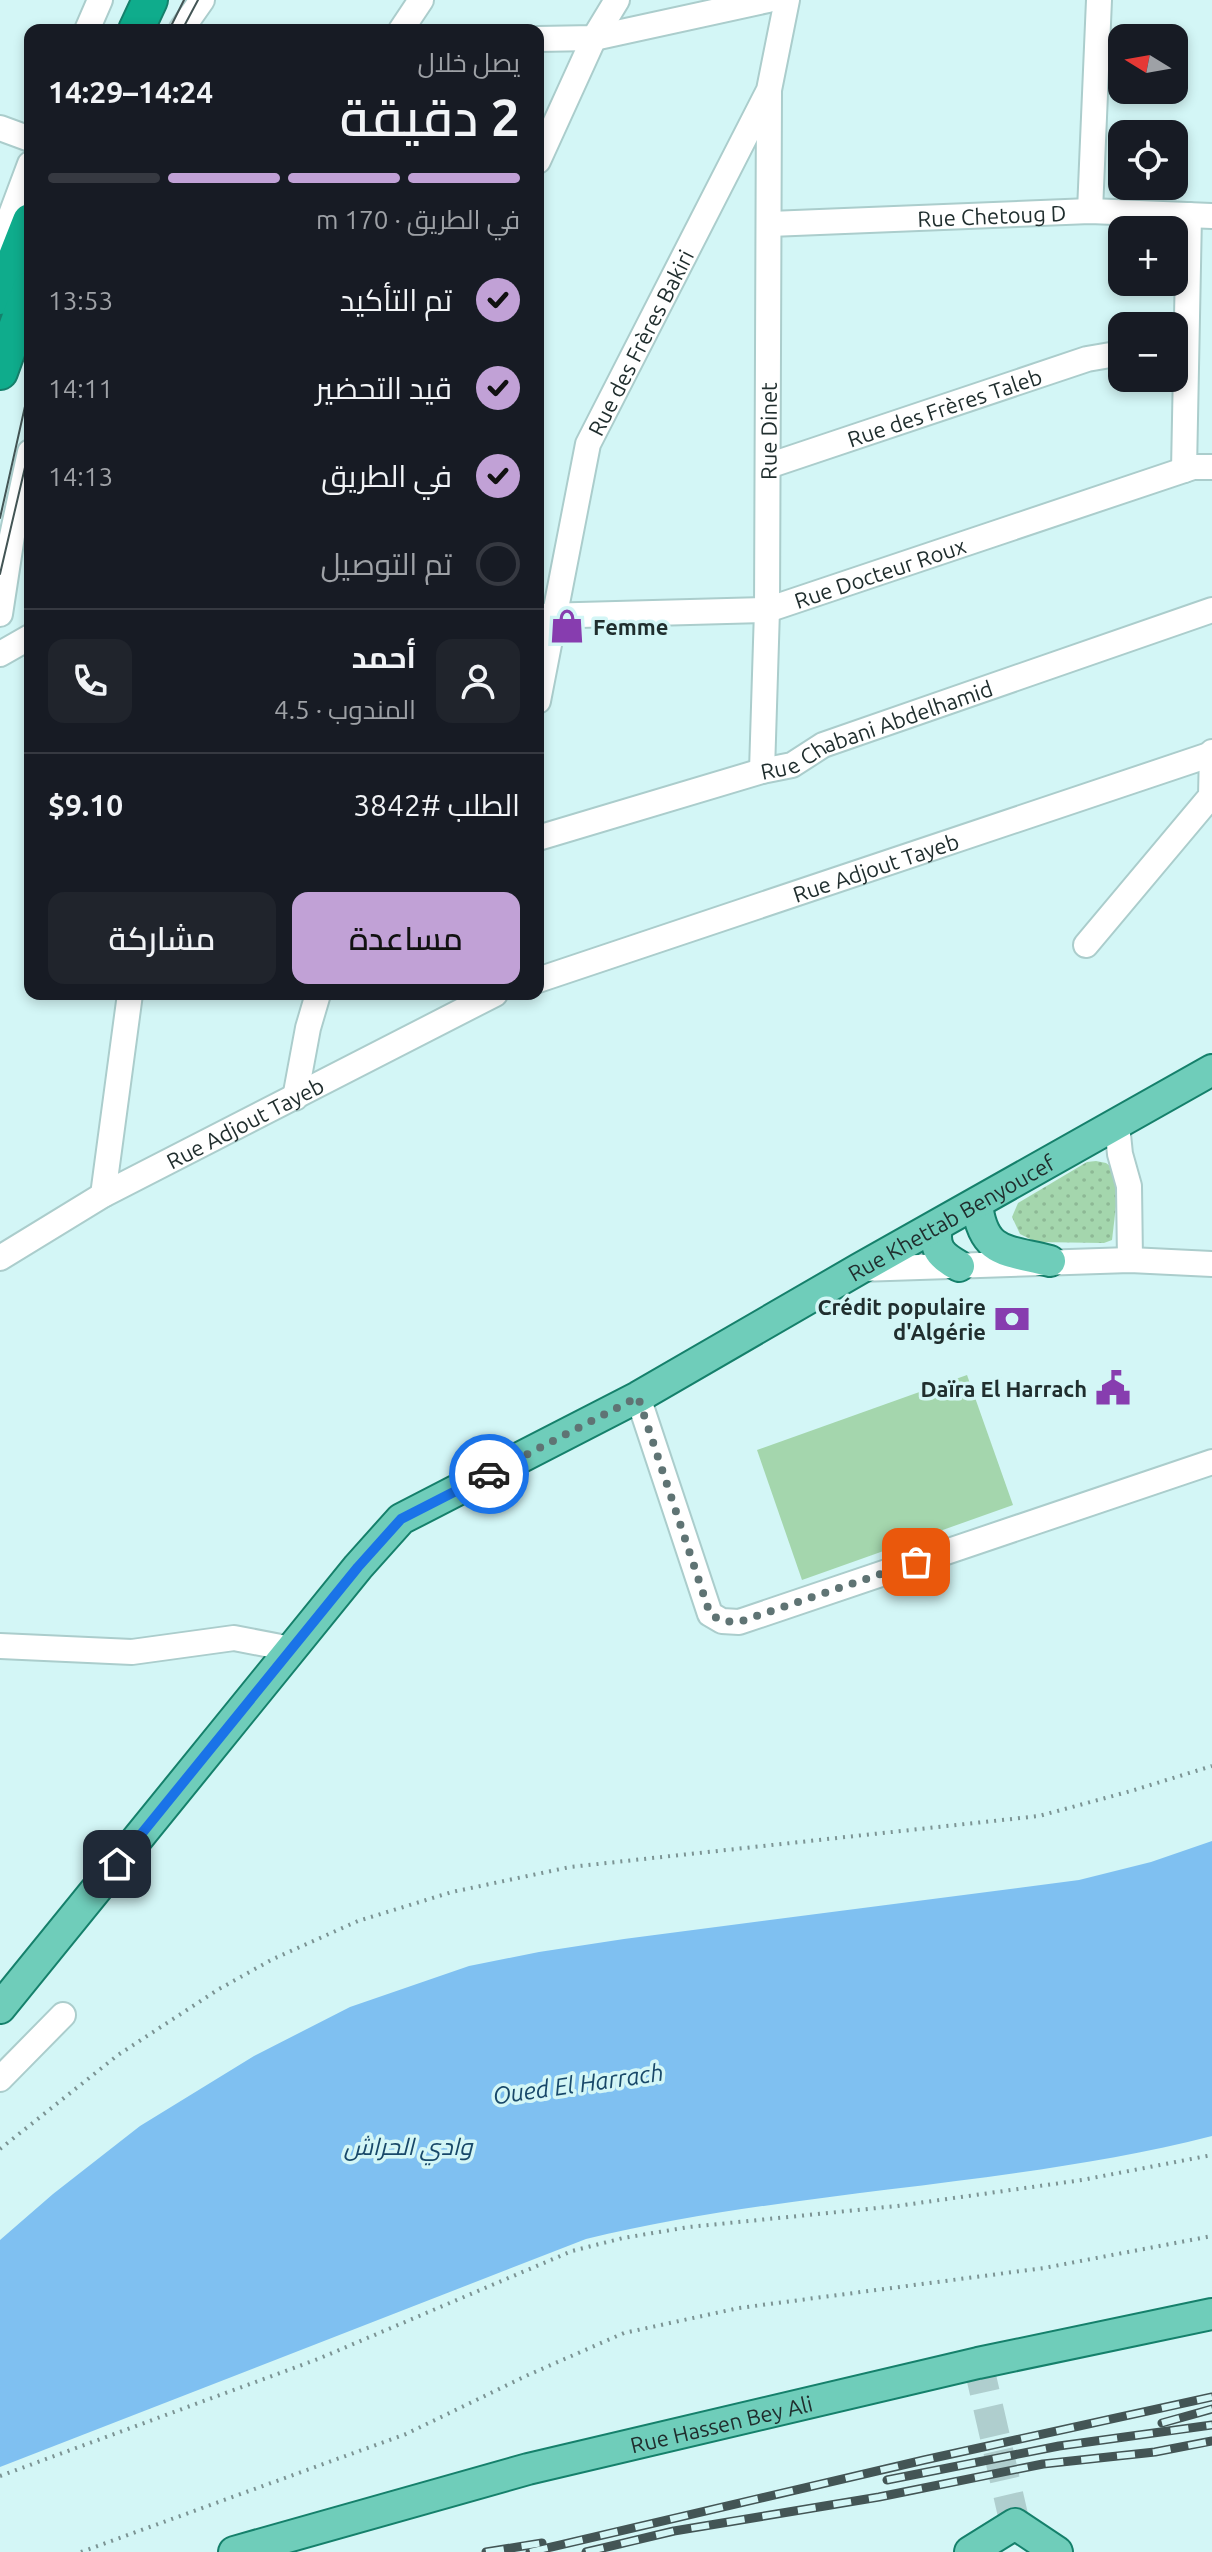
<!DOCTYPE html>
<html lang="ar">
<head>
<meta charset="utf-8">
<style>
  :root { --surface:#171b24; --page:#20242c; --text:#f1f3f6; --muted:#9ea1a6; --line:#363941; --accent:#c1a1d6 }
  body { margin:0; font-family:Ubuntu,Cairo,sans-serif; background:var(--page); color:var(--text); direction:rtl; height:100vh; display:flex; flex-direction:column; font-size:30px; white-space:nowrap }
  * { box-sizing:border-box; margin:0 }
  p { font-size:26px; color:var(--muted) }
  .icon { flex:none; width:44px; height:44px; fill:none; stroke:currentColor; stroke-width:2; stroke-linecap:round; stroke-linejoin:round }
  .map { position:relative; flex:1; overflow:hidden; direction:ltr }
  .panel { position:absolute; left:24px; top:24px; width:520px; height:976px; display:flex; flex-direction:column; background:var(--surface); border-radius:16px; box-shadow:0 4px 12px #0003; direction:rtl }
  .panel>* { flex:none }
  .needle { width:52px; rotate:281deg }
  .buttons { position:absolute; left:1108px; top:24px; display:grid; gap:16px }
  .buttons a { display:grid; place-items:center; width:80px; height:80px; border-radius:16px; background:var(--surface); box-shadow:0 4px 12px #0003; font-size:40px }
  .pin { position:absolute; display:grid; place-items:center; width:68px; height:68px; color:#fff; margin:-34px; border-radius:16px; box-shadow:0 4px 12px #0006 }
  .courier { position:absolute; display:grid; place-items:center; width:80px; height:80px; margin:-40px; border:6px solid #1a73e8; border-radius:50%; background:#fff; color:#222; box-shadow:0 2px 10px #0007 }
  .head em { font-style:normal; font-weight:600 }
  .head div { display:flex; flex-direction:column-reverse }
  .head { display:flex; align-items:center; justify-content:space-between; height:136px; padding:0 24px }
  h1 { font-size:52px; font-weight:600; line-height:60px }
  .bar { display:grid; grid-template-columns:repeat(4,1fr); gap:12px 8px; align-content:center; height:96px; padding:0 24px }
  .bar i { height:10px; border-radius:6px; background:var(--line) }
  .bar .active { background:var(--accent) }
  .bar p { grid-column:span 4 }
  .line { display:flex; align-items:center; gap:20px; padding:0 24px; border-top:2px solid var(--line) }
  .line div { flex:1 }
  .round { display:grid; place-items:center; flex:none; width:84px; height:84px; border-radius:16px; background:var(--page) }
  ol { padding:0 24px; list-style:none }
  li { display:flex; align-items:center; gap:24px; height:88px }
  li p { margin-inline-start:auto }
  li .icon { padding:8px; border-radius:50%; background:var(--accent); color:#111; stroke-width:4 }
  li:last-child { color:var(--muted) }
  li i { width:44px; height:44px; border:4px solid var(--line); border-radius:50% }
  .button { display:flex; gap:16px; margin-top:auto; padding:16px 24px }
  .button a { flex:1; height:92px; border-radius:16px; background:var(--accent); color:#111; font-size:32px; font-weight:600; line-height:92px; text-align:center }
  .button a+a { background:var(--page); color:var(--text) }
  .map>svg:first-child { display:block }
  .grass { fill:url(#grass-dots) }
  .pitch { fill:#a4d6ad }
  .water { fill:#7fc0f1 }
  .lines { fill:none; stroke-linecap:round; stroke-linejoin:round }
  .major-tunnel { stroke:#afcece; stroke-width:30; stroke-dasharray:30 15; stroke-linecap:butt }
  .minor-casing { stroke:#abcdcc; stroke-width:28 }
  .major-casing { stroke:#15806b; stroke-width:34 }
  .highway-casing { stroke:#15806b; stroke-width:38 }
  .path { stroke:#7c9494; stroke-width:4; stroke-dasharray:2 6; stroke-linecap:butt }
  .minor { stroke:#fff; stroke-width:24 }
  .major { stroke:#6fcdba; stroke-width:30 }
  .highway { stroke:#0fac8c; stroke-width:34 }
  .tram { stroke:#435555; stroke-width:2 }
  .rail-casing { stroke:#435555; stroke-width:9 }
  .rail { stroke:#d3f6f6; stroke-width:6; stroke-dasharray:18; stroke-linecap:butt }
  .done { stroke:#5f7474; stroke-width:8; stroke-dasharray:0 14.4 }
  .route { stroke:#1a73e8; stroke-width:10 }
  .labels { text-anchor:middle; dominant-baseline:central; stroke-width:7; stroke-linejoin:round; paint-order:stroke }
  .street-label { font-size:22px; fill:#202e2e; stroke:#d3f6f6 }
  .poi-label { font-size:22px; font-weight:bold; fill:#202e2e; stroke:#d3f6f6; text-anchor:end }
  .water-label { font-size:24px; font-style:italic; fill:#184869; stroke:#d3f6f6 }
</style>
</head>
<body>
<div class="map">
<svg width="1212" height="2552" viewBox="0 0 1212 2552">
  <defs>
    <pattern id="grass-dots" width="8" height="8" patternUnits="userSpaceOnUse" patternTransform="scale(2)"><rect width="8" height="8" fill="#a4d6ad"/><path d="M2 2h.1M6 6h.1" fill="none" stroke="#8db895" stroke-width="1.8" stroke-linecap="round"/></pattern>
  </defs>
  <rect width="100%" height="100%" fill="#d3f6f6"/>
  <path class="grass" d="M1096 1161 1106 1163 1117 1171 1118 1189 1112 1240 1104 1243 1036 1242 1020 1234 1012 1217 1018 1203 1087 1162Z"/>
  <path class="pitch" d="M967 1375 1013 1505 802 1580 757 1450Z"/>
  <path class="water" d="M1212 1841V2136C1007 2188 792 2189 586 2239L0 2467V2240L53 2194 140 2126 254 2056 350 2007 469 1966 539 1952 624 1939 1079 1880 1151 1862Z"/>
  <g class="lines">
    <path class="major-tunnel" d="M978 2363 1015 2524"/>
    <g class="minor-casing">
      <g id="minor">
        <path d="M87 30 100 0"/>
        <path d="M181 30 202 0"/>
        <path d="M401 30 421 0"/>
        <path d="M538 39 594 38 768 0"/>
        <path d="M0 128 30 139"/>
        <path d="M538 161 594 38 617 0"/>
        <path d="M1090 211 1099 0"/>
        <path id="s1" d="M770 224 1090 211 1212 216"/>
        <path d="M0 244 30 164"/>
        <path id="s2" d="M768 466 1087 359 1122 353"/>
        <path d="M1184 470 1189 215"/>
        <path d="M0 614 12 536 30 452"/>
        <path id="s3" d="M542 616 767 610 1193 467H1212"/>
        <path d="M0 654 30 637"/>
        <path id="s4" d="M538 701 588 444 769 90 787 0"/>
        <path id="s5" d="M762 771 767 610 769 93"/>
        <path id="s6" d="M538 838 762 771 792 765 823 745 1212 610"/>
        <path d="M1086 945 1211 796 1212 752"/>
        <path id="s7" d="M538 980 1212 754"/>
        <path d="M295 1098 308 1028 318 994"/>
        <path d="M1117 1125 1120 1154 1129 1186 1130 1260"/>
        <path d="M103 1195 130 994"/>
        <path id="s8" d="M0 1258 103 1195 495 994"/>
        <path d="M859 1269 1130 1260 1212 1264"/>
        <path d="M638 1397 710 1614 722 1621 739 1622 1212 1462"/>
        <path d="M0 1646 132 1652 234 1638 291 1649"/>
        <path d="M0 2079 63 2015"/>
      </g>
    </g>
    <g class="major-casing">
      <g id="major">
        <path d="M977 1204C983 1255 1007 1250 1050 1261"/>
        <path d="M937 1227C933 1248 941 1256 959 1266"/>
        <path id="s9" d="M0 2008 358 1567 401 1519 638 1397 859 1269 1212 1070"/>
        <path id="s10" d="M234 2552 528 2469 978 2363 1212 2314"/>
        <path d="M970 2552 1015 2524 1057 2552"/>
      </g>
    </g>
    <g class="highway-casing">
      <g id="highway">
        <path d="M136 30 150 0"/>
        <path d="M0 297 30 221"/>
        <path d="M0 372 30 289"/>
      </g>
    </g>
    <g class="path">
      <path d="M0 2149 118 2055 219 1989 273 1959 358 1921 452 1892 570 1867 1039 1816 1131 1791 1212 1766"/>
      <path d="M0 2476 318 2359 572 2251 623 2238 689 2227 897 2206 1082 2180 1212 2155"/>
      <path d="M81 2552 406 2434 528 2375 624 2333 739 2308 1044 2268 1212 2236"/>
    </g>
    <use href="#minor" class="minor"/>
    <use href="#major" class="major"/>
    <use href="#highway" class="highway"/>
    <g class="tram">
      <path d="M169 30 184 0"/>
      <path d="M182 30 198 0"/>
      <path d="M0 518 30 384"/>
      <path d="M0 574 30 446"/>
    </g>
    <g class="rail-casing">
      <g id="rail">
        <path d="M1162 2423 1212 2409"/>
        <path d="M887 2480 1059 2446 1212 2425"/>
        <path d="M486 2552 542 2543"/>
        <path d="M530 2552 924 2460 1212 2397"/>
        <path d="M586 2552 674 2531 879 2497 1043 2464 1155 2452 1212 2441"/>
      </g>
    </g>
    <use href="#rail" class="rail"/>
  </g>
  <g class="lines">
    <path class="done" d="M489 1474 638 1397 710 1614 722 1621 739 1622 916 1562"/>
    <path class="route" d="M117 1864 358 1567 401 1519 489 1474"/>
  </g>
  <defs>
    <g id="shop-bare" transform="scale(2.76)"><path d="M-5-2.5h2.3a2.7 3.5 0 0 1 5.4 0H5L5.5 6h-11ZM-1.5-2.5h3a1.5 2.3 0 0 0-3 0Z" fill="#873daf" stroke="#d3f6f6" stroke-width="2.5" paint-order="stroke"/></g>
    <g id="bank-bare" transform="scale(2.76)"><path d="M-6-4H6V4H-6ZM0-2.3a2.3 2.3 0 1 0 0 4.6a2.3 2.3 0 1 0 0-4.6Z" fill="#873daf" stroke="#d3f6f6" stroke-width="2.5" paint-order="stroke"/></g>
    <g id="civic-bare" transform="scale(2.76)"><path d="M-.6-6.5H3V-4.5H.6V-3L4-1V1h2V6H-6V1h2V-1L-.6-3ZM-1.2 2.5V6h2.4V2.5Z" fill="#873daf" stroke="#d3f6f6" stroke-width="2.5" paint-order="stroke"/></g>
  </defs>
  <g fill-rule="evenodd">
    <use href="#shop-bare" x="567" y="626"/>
    <use href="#bank-bare" x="1012" y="1319"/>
    <use href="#civic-bare" x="1113" y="1388"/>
  </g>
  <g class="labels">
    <g class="street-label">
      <text stroke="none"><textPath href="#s1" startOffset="222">Rue Chetoug D</textPath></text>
      <text stroke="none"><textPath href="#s4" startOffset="376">Rue des Frères Bakiri</textPath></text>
      <text stroke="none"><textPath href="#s2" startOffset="186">Rue des Frères Taleb</textPath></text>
      <text stroke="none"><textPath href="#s5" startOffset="340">Rue Dinet</textPath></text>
      <text stroke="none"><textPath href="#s3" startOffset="344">Rue Docteur Roux</textPath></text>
      <text stroke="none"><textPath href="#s6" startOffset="356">Rue Chabani Abdelhamid</textPath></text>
      <text stroke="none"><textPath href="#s7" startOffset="356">Rue Adjout Tayeb</textPath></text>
      <text stroke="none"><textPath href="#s8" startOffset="280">Rue Adjout Tayeb</textPath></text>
      <text stroke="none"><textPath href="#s9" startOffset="1260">Rue Khettab Benyoucef</textPath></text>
      <text stroke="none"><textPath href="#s10" startOffset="504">Rue Hassen Bey Ali</textPath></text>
    </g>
    <g class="poi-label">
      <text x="593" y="626" text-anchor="start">Femme</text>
      <text x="986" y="1306">Crédit populaire<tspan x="986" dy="25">d'Algérie</tspan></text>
      <text x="1087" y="1388">Daïra El Harrach</text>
    </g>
    <g class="water-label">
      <text transform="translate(578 2084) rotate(-8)">Oued El Harrach</text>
      <text x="408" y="2146">وادي الحراش</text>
    </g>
  </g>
</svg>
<div class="buttons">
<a><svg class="needle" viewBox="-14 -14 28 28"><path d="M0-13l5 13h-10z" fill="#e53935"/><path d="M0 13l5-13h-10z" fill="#9ea1a6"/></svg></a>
<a><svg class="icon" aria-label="locate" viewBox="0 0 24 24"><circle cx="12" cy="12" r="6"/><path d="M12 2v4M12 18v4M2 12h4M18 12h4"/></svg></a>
<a>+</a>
<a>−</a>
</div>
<div class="pin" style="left:916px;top:1562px;background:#ea580c"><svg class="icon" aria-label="bag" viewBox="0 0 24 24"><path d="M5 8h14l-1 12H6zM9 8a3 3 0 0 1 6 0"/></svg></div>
<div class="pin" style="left:117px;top:1864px;background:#1f2937"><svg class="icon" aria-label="home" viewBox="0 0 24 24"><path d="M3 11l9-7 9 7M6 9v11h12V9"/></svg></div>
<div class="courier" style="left:489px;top:1474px"><svg class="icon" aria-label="car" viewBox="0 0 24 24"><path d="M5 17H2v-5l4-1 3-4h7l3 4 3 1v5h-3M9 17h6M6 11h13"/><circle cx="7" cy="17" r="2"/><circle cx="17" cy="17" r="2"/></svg></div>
<section class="panel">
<div class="head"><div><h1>2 دقيقة</h1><p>يصل خلال</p></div><em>14:24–14:29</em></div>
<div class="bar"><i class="active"></i><i class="active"></i><i class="active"></i><i></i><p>في الطريق · 170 m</p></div>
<ol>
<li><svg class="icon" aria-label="check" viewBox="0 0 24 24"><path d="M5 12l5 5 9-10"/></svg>تم التأكيد<p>13:53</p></li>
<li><svg class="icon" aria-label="check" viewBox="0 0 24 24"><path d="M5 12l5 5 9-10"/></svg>قيد التحضير<p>14:11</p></li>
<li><svg class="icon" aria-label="check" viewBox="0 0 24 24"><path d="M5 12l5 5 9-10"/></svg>في الطريق<p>14:13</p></li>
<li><i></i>تم التوصيل</li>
</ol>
<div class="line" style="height:144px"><a class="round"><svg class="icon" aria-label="person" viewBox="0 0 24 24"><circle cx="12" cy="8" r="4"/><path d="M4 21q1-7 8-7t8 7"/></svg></a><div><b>أحمد</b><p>المندوب · 4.5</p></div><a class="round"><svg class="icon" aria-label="phone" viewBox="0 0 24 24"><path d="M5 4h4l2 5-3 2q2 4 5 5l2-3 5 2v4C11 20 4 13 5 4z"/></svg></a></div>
<div class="line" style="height:104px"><div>الطلب #3842</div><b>$9.10</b></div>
<div class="button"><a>مساعدة</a><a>مشاركة</a></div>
</section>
</div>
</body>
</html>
